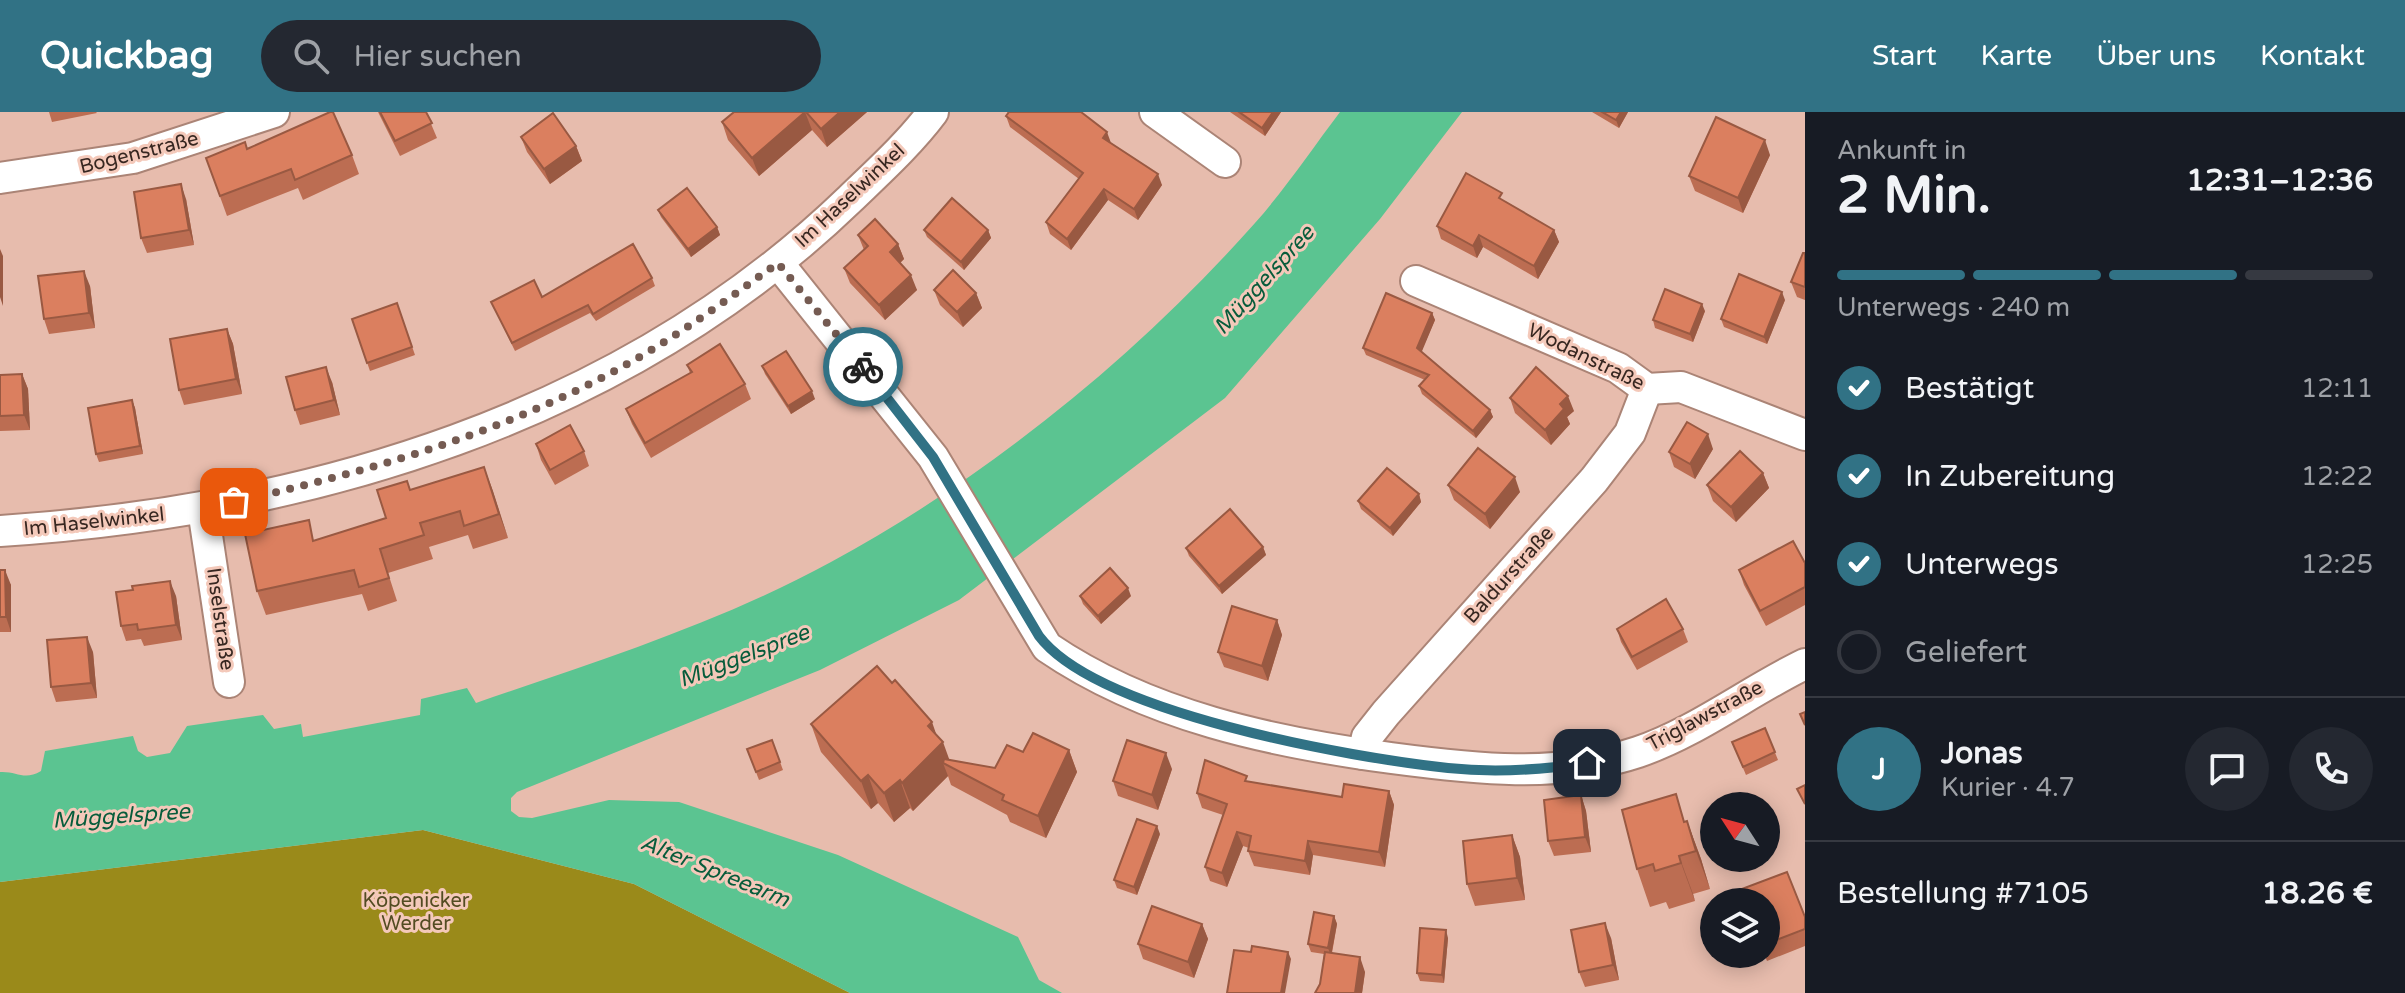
<!DOCTYPE html>
<html lang="de">
<head>
<meta charset="utf-8">
<style>
  :root { --surface:#171b24; --page:#242831; --text:#f1f3f6; --muted:#9ea1a6; --line:#363941; --accent:#317285 }
  body { margin:0; font-family:"Varela Round",sans-serif; background:var(--page); color:var(--text); height:100vh; display:flex; flex-direction:column; font-size:30px; white-space:nowrap }
  * { box-sizing:border-box; margin:0 }
  p { font-size:26px; color:var(--muted) }
  .icon { flex:none; width:44px; height:44px; fill:none; stroke:currentColor; stroke-width:2; stroke-linecap:round; stroke-linejoin:round }
  .map { position:relative; flex:1; overflow:hidden }
  .side { display:flex; flex-direction:column; background:var(--surface); width:600px }
  .side>* { flex:none }
  .needle { width:52px; rotate:306deg }
  .tools { position:absolute; left:1700px; top:680px; display:grid; gap:16px }
  .tools a { display:grid; place-items:center; width:80px; height:80px; border-radius:50%; background:var(--surface); box-shadow:0 4px 20px #0003; font-size:40px }
  .pin { position:absolute; display:grid; place-items:center; width:68px; height:68px; color:#fff; margin:-34px; border-radius:16px; box-shadow:0 4px 12px #0006 }
  .courier { position:absolute; display:grid; place-items:center; width:80px; height:80px; margin:-40px; border:6px solid #317285; border-radius:50%; background:#fff; color:#222; box-shadow:0 2px 10px #0007 }
  .overview em { font-style:normal; font-weight:700 }
  .overview div { display:flex; flex-direction:column-reverse }
  .overview { display:flex; align-items:center; justify-content:space-between; height:136px; padding:0 32px }
  h1 { font-size:52px; font-weight:700; line-height:60px }
  .bar { display:grid; grid-template-columns:repeat(4,1fr); gap:12px 8px; align-content:center; height:96px; padding:0 32px }
  .bar i { height:10px; border-radius:6px; background:var(--line) }
  .bar .selected { background:var(--accent) }
  .bar p { grid-column:span 4 }
  .line { display:flex; align-items:center; gap:20px; padding:0 32px; border-top:2px solid var(--line) }
  .line div { flex:1 }
  .round { display:grid; place-items:center; flex:none; width:84px; height:84px; border-radius:42px; background:var(--page) }
  ol { padding:0 32px; list-style:none }
  li { display:flex; align-items:center; gap:24px; height:88px }
  li p { margin-inline-start:auto }
  li .icon { padding:8px; border-radius:50%; background:var(--accent); color:#fff; stroke-width:4 }
  li:last-child { color:var(--muted) }
  li i { width:44px; height:44px; border:4px solid var(--line); border-radius:50% }
  header { display:flex; align-items:center; gap:48px; box-sizing:border-box; height:112px; padding:0 40px; background:var(--accent); color:#fff }
  header strong { font-size:38px }
  nav { display:flex; gap:44px; margin-inline-start:auto; font-size:28px }
  .search { width:560px; height:72px; background:var(--page); display:flex; align-items:center; gap:20px; box-sizing:border-box; padding:0 28px; border-radius:44px; color:var(--muted); font-size:30px }
  main { display:flex; flex:1; min-height:0 }
  .map>svg:first-child { display:block }
  .forest { fill:#9a8a1a }
  .water { fill:#5bc491 }
  .lines { fill:none; stroke-linecap:round; stroke-linejoin:round }
  .street-casing { stroke:#ab8476; stroke-width:34 }
  .street { stroke:#fff; stroke-width:30 }
  .wall { fill:#bc6d52 }
  .shaded-wall { fill:#995942 }
  .building { fill:#db7f5f; stroke:#995942; stroke-width:2 }
  .done { stroke:#755b52; stroke-width:8; stroke-dasharray:0 14.4 }
  .route { stroke:#317285; stroke-width:10 }
  .labels { text-anchor:middle; dominant-baseline:central; stroke-width:6; stroke-linejoin:round; paint-order:stroke }
  .street-label { font-size:20px; fill:#372721; stroke:#f4c9ba }
  .park-label { font-size:20px; fill:#534c22; stroke:#f4c9ba }
  .water-label { font-size:22px; font-style:italic; fill:#075c3b; stroke:#f4c9ba }
</style>
</head>
<body>
<header>
<strong>Quickbag</strong>
<div class="search"><svg class="icon" aria-label="search" viewBox="0 0 24 24"><circle cx="10" cy="10" r="6"/><path d="M15 15l6 6"/></svg>Hier suchen</div>
<nav><a>Start</a><a>Karte</a><a>Über uns</a><a>Kontakt</a></nav>
</header>
<main>
<div class="map">
<svg width="1805" height="881" viewBox="0 0 1805 881">
  <rect width="100%" height="100%" fill="#e7bcad"/>
  <path class="forest" d="M423 718 634 772 850 881H0V770Z"/>
  <path class="water" d="M1340 0H1462L1380 107 1225 286 959 488 820 558 517 680 511 686V699L519 705 532 706 609 688 679 690 838 743 1018 825 1039 868 1062 881H850L634 772 423 718 0 770V660C17 659 24 669 41 659L45 639 133 624 138 639 147 645 170 641 187 614 263 603 274 617 301 612 303 625 420 603 421 587 467 576 476 591C595 550 719 511 831 450 988 365 1137 244 1255 111 1286 76 1312 37 1340 0Z"/>
  <g class="lines">
    <g class="street-casing">
      <g id="street">
        <path d="M1155 0 1225 50"/>
        <path d="M0 66 133 46 274 0"/>
        <path d="M778 151 933 345 1047 535C1148 604 1272 630 1391 646 1474 657 1557 667 1638 640 1697 620 1749 579 1805 552"/>
        <path d="M1416 169 1618 256 1647 277 1681 275 1805 323"/>
        <path d="M203 397 229 570"/>
        <path d="M0 419C309 399 622 307 850 87 879 59 909 32 933 0"/>
        <path d="M1363 642 1367 625 1386 601 1594 368 1630 321 1647 277"/>
      </g>
    </g>
    <use href="#street" class="street"/>
  </g>
  <g class="wall">
    <path d="M49 0H96L97 1 52 10Z"/>
    <path d="M378 0H426L437 26 400 44Z"/>
    <path d="M734 0H867L827 35 812 18 759 64 728 28 722 10Z"/>
    <path d="M1007 0H1081L1111 31 1162 73 1138 108 1108 88 1071 138 1050 122 1046 110 1079 67 1010 15 1006 4 1008 1Z"/>
    <path d="M1230 0H1281L1265 24Z"/>
    <path d="M1592 0H1628L1619 16Z"/>
    <path d="M521 25 576 34 582 49 550 72 527 40Z"/>
    <path d="M247 37 352 43 359 62 303 88 298 76 227 104 206 46Z"/>
    <path d="M1770 43 1743 101 1695 79 1689 64Z"/>
    <path d="M186 87 194 133 147 141 141 126Z"/>
    <path d="M1505 89 1554 118 1559 130 1538 167 1483 135 1477 146 1441 127 1437 114Z"/>
    <path d="M658 98 717 115 720 123 691 145 661 105Z"/>
    <path d="M924 118H988L991 126 964 158 927 125Z"/>
    <path d="M858 123 898 132 904 147 900 151 917 178 885 208 850 171 844 156 864 138Z"/>
    <path d="M1805 141V188L1797 185 1791 170Z"/>
    <path d="M652 166 655 174 596 209 590 201 515 239 491 190 542 185Z"/>
    <path d="M90 174 95 216 49 222 44 207Z"/>
    <path d="M934 178 976 181 982 196 963 215 940 193Z"/>
    <path d="M1785 188 1767 232 1724 215 1721 207Z"/>
    <path d="M397 191 415 243 370 259 352 207Z"/>
    <path d="M1705 199 1693 230 1655 216 1653 208Z"/>
    <path d="M1432 201 1435 208 1421 240 1490 298 1493 305 1476 326 1422 282 1419 274 1425 268 1366 243 1363 236Z"/>
    <path d="M227 217 233 232 242 282 184 293 179 278Z"/>
    <path d="M687 253 745 272 751 287 651 346 632 312 626 297 690 261Z"/>
    <path d="M762 254 815 287 791 302 765 262Z"/>
    <path d="M22 262 28 277 30 318 0 319V263Z"/>
    <path d="M332 270 340 303 300 313 295 298Z"/>
    <path d="M1510 286 1574 299 1567 305 1570 312 1551 333 1515 301Z"/>
    <path d="M132 288 135 296 143 342 99 350 96 342Z"/>
    <path d="M536 332 584 339 589 354 555 373 541 348Z"/>
    <path d="M1713 337 1695 367 1674 355 1669 340Z"/>
    <path d="M484 355 508 426 473 437 468 423 429 435 433 447 388 461 397 489 368 499 362 482 266 503 257 479 316 429 386 406 411 378Z"/>
    <path d="M1763 361 1769 376 1736 410 1713 389 1707 373Z"/>
    <path d="M1448 373 1520 380 1490 417 1454 388Z"/>
    <path d="M1419 382 1421 390 1393 424 1361 397 1358 389Z"/>
    <path d="M1263 435 1266 443 1222 482 1189 444 1186 436Z"/>
    <path d="M1805 451V493L1766 514 1744 473 1739 458Z"/>
    <path d="M0 458 11 473V520H0Z"/>
    <path d="M176 484 182 528 144 534 141 527 126 529 121 514Z"/>
    <path d="M1080 484H1131L1101 512 1083 492Z"/>
    <path d="M1277 508 1282 523 1268 569 1224 555 1218 540Z"/>
    <path d="M1617 517H1683L1688 530 1637 558 1621 530Z"/>
    <path d="M93 540 97 586 56 590 51 575Z"/>
    <path d="M811 612 936 623 949 648 995 656 1023 640 1069 638 1077 660 1046 726 1010 710 1007 703 951 673 948 664 913 699 910 696 894 710 878 691 871 697 821 640Z"/>
    <path d="M1765 616 1778 648 1746 663 1732 630Z"/>
    <path d="M772 628 783 658 759 668 747 637Z"/>
    <path d="M1172 657 1158 698 1118 684 1113 669Z"/>
    <path d="M1249 670 1342 685 1389 679 1394 693 1385 755 1313 743 1310 763 1254 754 1248 739 1249 736 1243 734 1227 775 1210 769 1205 755 1223 703 1202 696 1197 681Z"/>
    <path d="M1581 683 1586 699 1591 740 1554 744 1548 729Z"/>
    <path d="M1687 709 1701 747 1710 777 1693 782 1695 789 1669 797 1666 790 1650 795 1637 757Z"/>
    <path d="M1160 722 1137 783 1117 776 1114 768Z"/>
    <path d="M1512 723 1520 745 1525 788 1475 794 1467 772Z"/>
    <path d="M1766 790 1805 805V834L1767 849 1764 842H1766Z"/>
    <path d="M1334 804 1337 812 1332 841 1365 860 1362 881H1315L1320 872 1324 842 1311 840 1308 832Z"/>
    <path d="M1202 812 1208 827 1194 866 1143 847 1138 832Z"/>
    <path d="M1448 826 1444 871 1420 869 1417 861Z"/>
    <path d="M1611 826 1619 868 1585 875 1579 860Z"/>
  </g>
  <g class="shaded-wall">
    <path d="M805 0 812 18 759 64 752 46Z"/>
    <path d="M840 0H867L827 35 821 17Z"/>
    <path d="M1273 0H1281L1265 24 1262 16Z"/>
    <path d="M1621 0H1628L1619 16 1616 8Z"/>
    <path d="M1107 20 1111 31 1103 26Z"/>
    <path d="M1765 28 1770 43 1743 101 1738 86Z"/>
    <path d="M576 34 582 49 550 72 544 57Z"/>
    <path d="M1158 62 1162 73 1138 108 1134 97Z"/>
    <path d="M181 72 186 87 194 133 189 118Z"/>
    <path d="M1104 77 1108 88 1071 138 1067 127Z"/>
    <path d="M717 115 720 123 691 145 688 137Z"/>
    <path d="M988 118 991 126 964 158 961 150Z"/>
    <path d="M1554 118 1559 130 1538 167 1534 154Z"/>
    <path d="M1479 123 1483 135 1477 146 1473 134Z"/>
    <path d="M898 132 904 147 896 155 890 140Z"/>
    <path d="M0 137 3 144V194L0 185Z"/>
    <path d="M84 159 90 174 95 216 89 201Z"/>
    <path d="M911 163 917 178 885 208 879 193Z"/>
    <path d="M1782 180 1785 188 1767 232 1764 225Z"/>
    <path d="M976 181 982 196 963 215 957 200Z"/>
    <path d="M1702 192 1705 199 1693 230 1690 222Z"/>
    <path d="M1432 201 1435 208 1420 244 1417 236Z"/>
    <path d="M227 217 233 232 242 282 236 267Z"/>
    <path d="M326 255 332 270 340 303 334 288Z"/>
    <path d="M22 262 28 277 30 318 24 303Z"/>
    <path d="M812 279 815 287 791 302 788 294Z"/>
    <path d="M1568 284 1574 299 1567 305 1570 312 1551 333 1545 318 1560 292Z"/>
    <path d="M132 288 135 296 143 342 140 334Z"/>
    <path d="M1490 298 1493 305 1476 326 1473 319Z"/>
    <path d="M1708 322 1713 337 1695 367 1690 352Z"/>
    <path d="M484 355 493 379 508 426 499 402Z"/>
    <path d="M1763 361 1769 376 1736 410 1731 395Z"/>
    <path d="M1515 365 1520 380 1490 417 1485 402Z"/>
    <path d="M1419 382 1421 390 1393 424 1390 416Z"/>
    <path d="M1263 435 1266 443 1222 482 1219 474Z"/>
    <path d="M5 458 11 473V520L6 505Z"/>
    <path d="M170 469 176 484 182 528 176 513Z"/>
    <path d="M1128 476 1131 484 1101 512 1098 504Z"/>
    <path d="M1277 508 1282 523 1268 569 1262 554Z"/>
    <path d="M87 525 93 540 97 586 91 571Z"/>
    <path d="M932 610 940 633 943 630 952 655 943 651 948 664 913 699 902 671 928 614Z"/>
    <path d="M1069 638 1077 660 1046 726 1038 704Z"/>
    <path d="M1166 641 1172 657 1158 698 1152 683Z"/>
    <path d="M868 663 878 691 871 697 861 669Z"/>
    <path d="M900 668 910 696 894 710 884 681Z"/>
    <path d="M1389 679 1394 693 1385 755 1379 740Z"/>
    <path d="M1581 683 1586 699 1591 740 1585 725Z"/>
    <path d="M1687 709 1701 747 1710 777 1696 739Z"/>
    <path d="M1157 714 1160 722 1137 783 1134 775Z"/>
    <path d="M1237 720 1243 734 1227 775 1222 761Z"/>
    <path d="M1512 723 1520 745 1525 788 1517 766Z"/>
    <path d="M1308 729 1313 743 1310 763 1305 749Z"/>
    <path d="M1679 744 1693 782 1695 789 1681 751Z"/>
    <path d="M1334 804 1337 812 1331 844 1328 836Z"/>
    <path d="M1605 811 1611 826 1619 868 1613 853Z"/>
    <path d="M1202 812 1208 827 1194 866 1188 850Z"/>
    <path d="M1446 818 1448 826 1444 871 1442 863Z"/>
    <path d="M1288 840 1291 847 1285 881H1281Z"/>
    <path d="M1360 845 1365 860 1362 881H1355Z"/>
  </g>
  <g class="building">
    <path d="M330 0H333L352 43 295 68 291 57 220 84 206 46 245 30 247 37Z"/>
    <path d="M380 0H426L432 11 395 29Z"/>
    <path d="M734 0H805L752 46 722 10Z"/>
    <path d="M806 0H840L821 17Z"/>
    <path d="M1009 0H1081L1107 20 1103 26 1158 62 1134 97 1104 77 1067 127 1046 110 1083 61 1006 4Z"/>
    <path d="M1239 0H1273L1262 16Z"/>
    <path d="M1602 0H1621L1616 8Z"/>
    <path d="M553 1 576 34 544 57 521 25Z"/>
    <path d="M1716 5 1765 28 1738 86 1689 64Z"/>
    <path d="M1466 61 1502 81 1499 86 1554 118 1534 154 1479 123 1473 134 1437 114Z"/>
    <path d="M181 72 189 118 141 126 134 80Z"/>
    <path d="M687 76 717 115 688 137 658 98Z"/>
    <path d="M952 86 988 118 961 150 924 118Z"/>
    <path d="M875 107 898 132 890 140 911 163 879 193 844 156 868 134 858 123Z"/>
    <path d="M633 132 652 166 593 202 588 193 512 231 491 190 534 168 542 185Z"/>
    <path d="M1803 141H1805V175L1791 170Z"/>
    <path d="M953 158 976 181 957 200 934 178Z"/>
    <path d="M84 159 89 201 44 207 38 164Z"/>
    <path d="M1739 162 1782 180 1764 225 1721 207Z"/>
    <path d="M1665 177 1702 192 1690 222 1653 208Z"/>
    <path d="M1386 181 1432 201 1417 236 1490 298 1473 319 1419 274 1429 263 1363 236Z"/>
    <path d="M397 191 412 235 367 251 352 207Z"/>
    <path d="M227 217 236 267 179 278 170 227Z"/>
    <path d="M720 232 745 272 645 331 626 297 692 260 687 253Z"/>
    <path d="M786 239 812 279 788 294 762 254Z"/>
    <path d="M326 255 334 288 295 298 286 265Z"/>
    <path d="M1536 255 1568 284 1560 292 1564 297 1545 318 1510 286Z"/>
    <path d="M22 262 24 303 0 304V263Z"/>
    <path d="M132 288 140 334 96 342 88 296Z"/>
    <path d="M1687 310 1708 322 1690 352 1669 340Z"/>
    <path d="M570 313 584 339 550 358 536 332Z"/>
    <path d="M1478 336 1515 365 1485 402 1448 373Z"/>
    <path d="M1740 339 1763 361 1731 395 1707 373Z"/>
    <path d="M484 355 499 402 464 414 460 399 420 411 424 423 380 437 389 466 359 475 354 458 257 479 245 422 309 408 313 429 386 406 377 378 407 369 410 378Z"/>
    <path d="M1387 356 1419 382 1390 416 1358 389Z"/>
    <path d="M1230 397 1263 435 1219 474 1186 436Z"/>
    <path d="M1793 429 1805 451V475L1760 499 1739 458Z"/>
    <path d="M1110 456 1128 476 1098 504 1080 484Z"/>
    <path d="M0 458H5L6 505H0Z"/>
    <path d="M170 469 176 513 138 518 137 512 121 514 116 480 133 478 132 474Z"/>
    <path d="M1666 487 1683 517 1632 545 1617 517Z"/>
    <path d="M1232 494 1277 508 1262 554 1218 540Z"/>
    <path d="M87 525 91 571 51 575 47 528Z"/>
    <path d="M877 554 892 571 895 568 932 610 928 614 943 630 902 671 900 668 884 681 868 663 861 669 811 612Z"/>
    <path d="M1805 600V613L1800 602Z"/>
    <path d="M1765 616 1775 640 1743 655 1732 630Z"/>
    <path d="M1033 621 1069 638 1038 704 1002 688 1004 683 943 651 944 647 995 656 1007 633 1023 640Z"/>
    <path d="M772 628 780 650 756 660 747 637Z"/>
    <path d="M1127 628 1166 641 1152 683 1113 669Z"/>
    <path d="M1205 648 1247 664 1245 669 1342 685 1344 672 1389 679 1379 740 1308 729 1305 749 1248 739 1251 724 1237 720 1222 761 1205 755 1227 692 1197 681Z"/>
    <path d="M1805 673V692L1797 677Z"/>
    <path d="M1676 682 1684 710 1687 709 1696 739 1679 744 1681 751 1655 759 1653 752 1637 757 1622 698Z"/>
    <path d="M1581 683 1585 725 1548 729 1544 688Z"/>
    <path d="M1137 707 1157 714 1134 775 1114 768Z"/>
    <path d="M1512 723 1517 766 1467 772 1463 729Z"/>
    <path d="M1787 760 1805 805V817L1766 832V790H1744L1739 778Z"/>
    <path d="M1152 794 1202 812 1188 850 1138 832Z"/>
    <path d="M1314 800 1334 804 1328 836 1308 832Z"/>
    <path d="M1605 811 1613 853 1579 860 1571 818Z"/>
    <path d="M1420 816 1446 818 1442 863 1417 861Z"/>
    <path d="M1252 834 1288 840 1281 881H1227L1234 838 1251 840Z"/>
    <path d="M1325 840 1360 845 1355 881H1315L1320 872Z"/>
  </g>
  <g class="lines">
    <path class="done" d="M234 390C363 361 492 324 609 262 668 231 724 190 778 151L863 255"/>
    <path class="route" d="M863 255 933 345 1039 524C1097 601 1353 646 1448 656 1495 661 1541 658 1587 651"/>
  </g>
  <g class="labels">
    <g class="street-label">
      <text transform="translate(139 41) rotate(-14)">Bogenstraße</text>
      <text transform="translate(850 84) rotate(-43)">Im Haselwinkel</text>
      <text transform="translate(1586 245) rotate(26)">Wodanstraße</text>
      <text transform="translate(94 410) rotate(-6)">Im Haselwinkel</text>
      <text transform="translate(1509 463) rotate(-48)">Baldurstraße</text>
      <text transform="translate(220 507) rotate(82)">Inselstraße</text>
      <text transform="translate(1705 604) rotate(-28)">Triglawstraße</text>
    </g>
    <g class="park-label">
      <text x="416" y="789">Köpenicker<tspan x="416" dy="23">Werder</tspan></text>
    </g>
    <g class="water-label">
      <text transform="translate(1264 168) rotate(-48)">Müggelspree</text>
      <text transform="translate(744 544) rotate(-21)">Müggelspree</text>
      <text transform="translate(121 704) rotate(-4)">Müggelspree</text>
      <text transform="translate(715 759) rotate(22)">Alter Spreearm</text>
    </g>
  </g>
</svg>
<div class="tools">
<a><svg class="needle" viewBox="-14 -14 28 28"><path d="M0-13l5 13h-10z" fill="#e53935"/><path d="M0 13l5-13h-10z" fill="#9ea1a6"/></svg></a>
<a><svg class="icon" aria-label="layers" viewBox="0 0 24 24"><path d="M12 4l9 5-9 5-9-5zM3 14l9 5 9-5"/></svg></a>
</div>
<div class="pin" style="left:234px;top:390px;background:#ea580c"><svg class="icon" aria-label="bag" viewBox="0 0 24 24"><path d="M5 8h14l-1 12H6zM9 8a3 3 0 0 1 6 0"/></svg></div>
<div class="pin" style="left:1587px;top:651px;background:#1f2937"><svg class="icon" aria-label="home" viewBox="0 0 24 24"><path d="M3 11l9-7 9 7M6 9v11h12V9"/></svg></div>
<div class="courier" style="left:863px;top:255px"><svg class="icon" aria-label="bike" viewBox="0 0 24 24"><circle cx="6" cy="16" r="4"/><circle cx="18" cy="16" r="4"/><path d="M6 16l4-8h5l3 8M10 8l3 8H6M13 5h3"/></svg></div>
</div>
<section class="side">
<div class="overview"><div><h1>2 Min.</h1><p>Ankunft in</p></div><em>12:31–12:36</em></div>
<div class="bar"><i class="selected"></i><i class="selected"></i><i class="selected"></i><i></i><p>Unterwegs · 240 m</p></div>
<ol>
<li><svg class="icon" aria-label="check" viewBox="0 0 24 24"><path d="M5 12l5 5 9-10"/></svg>Bestätigt<p>12:11</p></li>
<li><svg class="icon" aria-label="check" viewBox="0 0 24 24"><path d="M5 12l5 5 9-10"/></svg>In Zubereitung<p>12:22</p></li>
<li><svg class="icon" aria-label="check" viewBox="0 0 24 24"><path d="M5 12l5 5 9-10"/></svg>Unterwegs<p>12:25</p></li>
<li><i></i>Geliefert</li>
</ol>
<div class="line" style="height:144px"><b class="round" style="background:var(--accent);color:#fff">J</b><div><b>Jonas</b><p>Kurier · 4.7</p></div><a class="round"><svg class="icon" aria-label="chat" viewBox="0 0 24 24"><path d="M4 5h16v11H9l-5 4z"/></svg></a><a class="round"><svg class="icon" aria-label="phone" viewBox="0 0 24 24"><path d="M5 4h4l2 5-3 2q2 4 5 5l2-3 5 2v4C11 20 4 13 5 4z"/></svg></a></div>
<div class="line" style="height:104px"><div>Bestellung #7105</div><b>18.26 €</b></div>
</section>
</main>
</body>
</html>
